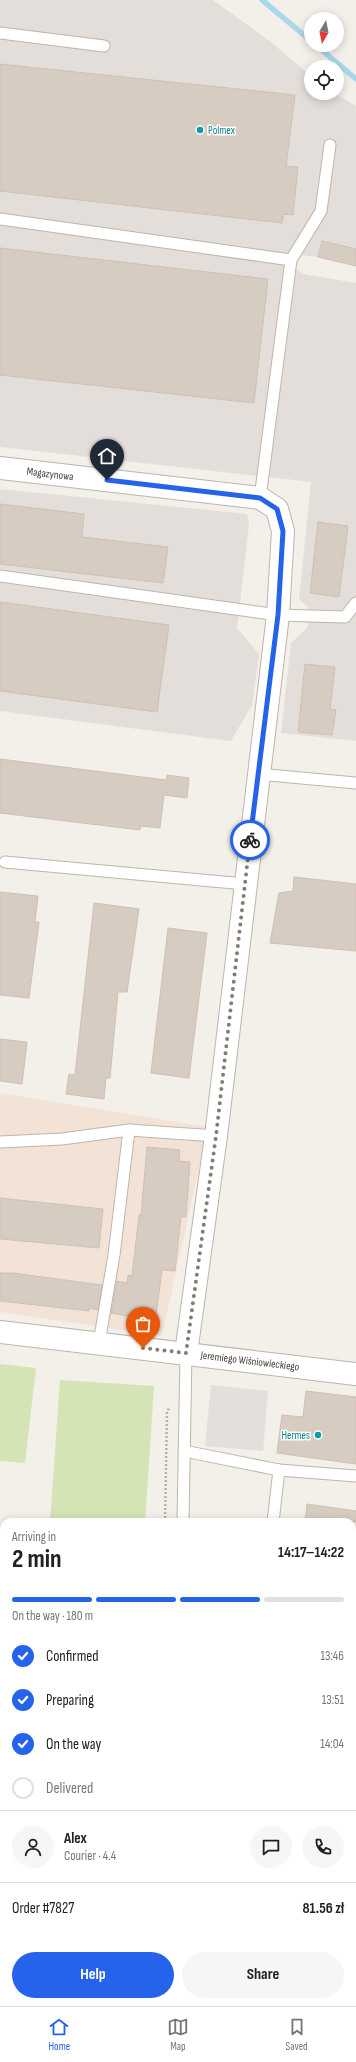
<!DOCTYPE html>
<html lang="en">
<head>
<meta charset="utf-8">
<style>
  :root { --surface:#fff; --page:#f6f6f6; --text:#222; --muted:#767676; --line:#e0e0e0; --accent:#2563eb }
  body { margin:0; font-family:"Sofia Sans Condensed",sans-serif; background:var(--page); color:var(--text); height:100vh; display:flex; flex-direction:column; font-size:15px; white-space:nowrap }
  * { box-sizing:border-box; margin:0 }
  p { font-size:13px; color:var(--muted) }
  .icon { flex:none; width:22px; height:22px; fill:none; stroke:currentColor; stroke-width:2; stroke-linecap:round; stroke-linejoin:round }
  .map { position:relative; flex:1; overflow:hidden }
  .drawer { position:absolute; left:0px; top:1518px; width:356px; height:488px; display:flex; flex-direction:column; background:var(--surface); border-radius:12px 12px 0 0; box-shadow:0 2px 10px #0003 }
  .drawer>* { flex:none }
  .needle { width:26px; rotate:190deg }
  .buttons { position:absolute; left:304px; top:12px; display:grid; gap:8px }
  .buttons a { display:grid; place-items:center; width:40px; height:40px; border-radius:50%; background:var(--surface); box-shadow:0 2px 10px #0003; font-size:20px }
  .pin { position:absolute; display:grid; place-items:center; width:34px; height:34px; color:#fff; margin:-41px -17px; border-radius:50% 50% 50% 0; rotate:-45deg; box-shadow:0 0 4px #0007 }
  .pin .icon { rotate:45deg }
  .courier { position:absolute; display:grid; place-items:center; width:40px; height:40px; margin:-20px; border:3px solid #2563eb; border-radius:50%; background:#fff; color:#222; box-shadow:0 1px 5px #0007 }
  .summary em { font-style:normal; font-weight:700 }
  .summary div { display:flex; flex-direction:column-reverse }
  .summary { display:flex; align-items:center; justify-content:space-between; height:68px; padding:0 12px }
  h1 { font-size:26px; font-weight:700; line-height:30px }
  .bar { display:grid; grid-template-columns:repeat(4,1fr); gap:6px 4px; align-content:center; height:48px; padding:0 12px }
  .bar i { height:5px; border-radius:3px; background:var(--line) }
  .bar .selected { background:var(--accent) }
  .bar p { grid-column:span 4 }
  .line { display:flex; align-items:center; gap:10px; padding:0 12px; border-top:1px solid var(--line) }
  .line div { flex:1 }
  .round { display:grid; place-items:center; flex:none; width:42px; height:42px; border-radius:21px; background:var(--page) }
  ol { padding:0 12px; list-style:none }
  li { display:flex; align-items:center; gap:12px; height:44px }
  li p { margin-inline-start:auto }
  li .icon { padding:4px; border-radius:50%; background:var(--accent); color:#fff; stroke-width:4 }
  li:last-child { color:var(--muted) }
  li i { width:22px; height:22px; border:2px solid var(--line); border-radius:50% }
  .button { display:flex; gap:8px; margin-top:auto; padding:8px 12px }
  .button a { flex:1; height:46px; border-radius:24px; background:var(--accent); color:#fff; font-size:16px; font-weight:700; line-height:46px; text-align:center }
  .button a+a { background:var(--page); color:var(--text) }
  .dock { display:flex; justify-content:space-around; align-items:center; height:56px; border-top:1px solid var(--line); background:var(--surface); font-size:11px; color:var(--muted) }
  .dock a { display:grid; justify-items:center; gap:2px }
  .dock .selected { color:var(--accent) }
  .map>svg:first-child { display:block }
  .commercial { fill:#f3e3d6 }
  .industrial { fill:#e3deda }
  .green { fill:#d5e4b5 }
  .parking { fill:#e2dfdd }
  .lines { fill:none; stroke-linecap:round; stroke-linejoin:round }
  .stream { stroke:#aad8eb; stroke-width:5.5 }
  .building { fill:#d7ccc2; stroke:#cec0b3 }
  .service-casing { stroke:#beb5ac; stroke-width:13 }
  .minor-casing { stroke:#beb5ac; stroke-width:24 }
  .path { stroke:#bfaf9e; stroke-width:2.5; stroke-dasharray:2 2; stroke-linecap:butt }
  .service { stroke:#fff; stroke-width:11 }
  .minor { stroke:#fff; stroke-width:22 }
  .done { stroke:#837d76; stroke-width:4; stroke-dasharray:0 7.2 }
  .route { stroke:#2563eb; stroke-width:5 }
  .culture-dot { fill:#0f9aa8; stroke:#fff; stroke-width:1.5 }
  .labels { text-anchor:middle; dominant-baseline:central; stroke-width:3; stroke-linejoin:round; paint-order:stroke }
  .culture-label { font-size:11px; fill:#0d838f; stroke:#fff; text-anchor:start }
  .street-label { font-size:11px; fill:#463f38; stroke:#fff }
</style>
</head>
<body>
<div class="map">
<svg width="356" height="2006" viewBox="0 0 356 2006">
  <rect width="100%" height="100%" fill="#f3efe9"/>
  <path class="commercial" d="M0 1093 208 1127 162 1336 0 1312Z"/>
  <g class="industrial">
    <path d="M0 0H213L272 43 311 76V93H334L356 106V266L318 257 271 252 303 274 356 283V741L281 733 291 643 308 627V607L299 599 311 482 0 447Z"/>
    <path d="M0 489 247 514 249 525 237 628 259 654 252 705 231 741 0 711Z"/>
  </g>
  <g class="green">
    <path d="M0 1364 36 1368 25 1463 0 1461Z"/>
    <path d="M60 1380 154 1386 145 1522H50Z"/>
    <rect x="0" y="1764" width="4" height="101"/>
  </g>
  <path class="parking" d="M211 1385 268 1391 263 1451 205 1446Z"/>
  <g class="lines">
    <g class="stream">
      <path d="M262 0 311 41"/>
      <path d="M316 45 356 79"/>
    </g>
  </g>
  <g class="building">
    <path d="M0 64 295 95 286 166 298 167 293 215 284 214 282 223 0 191Z"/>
    <path d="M322 241 356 249V266L318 257Z"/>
    <path d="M0 248 268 279 254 403 0 375Z"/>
    <path d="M0 504 84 514 82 537 168 547 163 583 0 564Z"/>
    <path d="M318 522 348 526 339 597 310 593Z"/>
    <path d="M0 602 169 625 157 712 0 691Z"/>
    <path d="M305 664 335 667 330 709 336 710 332 735 298 732Z"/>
    <path d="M0 759 166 780 167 775 189 778 187 798 164 795 160 828 141 826 140 830 0 813Z"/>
    <path d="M294 877 356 884V951L270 943 279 893 293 891Z"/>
    <path d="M0 892 38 896 35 922H39L29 998 0 995Z"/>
    <path d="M94 903 139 909 127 992H118L110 1078H106L104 1099 66 1094 69 1074 75 1075Z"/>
    <path d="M168 928 207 933 189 1078 151 1073Z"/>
    <path d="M0 1039 27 1042 22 1084 0 1081Z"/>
    <path d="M147 1147 180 1150 179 1161 190 1162 186 1217H181L175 1271 162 1270 156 1315 150 1320 111 1313 117 1281 127 1283 128 1275 132 1276 139 1215H141Z"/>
    <path d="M0 1198 103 1209 99 1248 0 1239Z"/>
    <path d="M0 1273H13L102 1285 98 1310 89 1308V1311L0 1301Z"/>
    <path d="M306 1391 356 1397V1464L277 1453 282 1415 303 1417Z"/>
    <path d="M307 1504 356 1511V1522H305Z"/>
  </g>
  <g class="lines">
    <g class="service-casing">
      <g id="service">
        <path d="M0 33 104 46"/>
        <path d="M0 219 291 260"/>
        <path d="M260 498 291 260 321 211 330 145"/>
        <path d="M0 576 278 615 345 617 356 603"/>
        <path d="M258 774 356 783"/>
        <path d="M5 862 245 884"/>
        <path d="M0 1142 62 1139 129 1130 216 1136"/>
        <path d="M99 1343 114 1255 129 1130"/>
        <path d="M184 1451 279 1470 356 1476"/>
        <path d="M183 1522 186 1353"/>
        <path d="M273 1522 279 1470"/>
      </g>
    </g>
    <g class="minor-casing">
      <g id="minor">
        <path d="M0 468 260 498 277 509 283 531 278 615 216 1136 186 1353"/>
        <path d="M0 1332 356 1374"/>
      </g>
    </g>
    <path class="path" d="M165 1522 167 1412 169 1408"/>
    <use href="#service" class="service"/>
    <use href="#minor" class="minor"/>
  </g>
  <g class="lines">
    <path class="done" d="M143 1348 186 1353 216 1136 250 840"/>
    <path class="route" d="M107 480 260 498 277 509 283 531 278 615 250 840"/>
  </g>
  <g class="culture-dot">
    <circle cx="200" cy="130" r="4"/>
    <circle cx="318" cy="1435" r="4"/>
  </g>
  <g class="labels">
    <g class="culture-label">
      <text x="208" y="130">Polmex</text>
      <text x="310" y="1435" text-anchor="end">Hermes</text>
    </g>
    <g class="street-label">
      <text transform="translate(50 474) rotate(7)">Magazynowa</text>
      <text transform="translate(250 1361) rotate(7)">Jeremiego Wiśniowieckiego</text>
    </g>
  </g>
</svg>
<div class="buttons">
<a><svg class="needle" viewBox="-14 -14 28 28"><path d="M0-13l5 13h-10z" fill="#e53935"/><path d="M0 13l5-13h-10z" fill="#767676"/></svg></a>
<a><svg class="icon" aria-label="locate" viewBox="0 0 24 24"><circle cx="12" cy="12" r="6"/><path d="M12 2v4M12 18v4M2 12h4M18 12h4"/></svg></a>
</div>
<div class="pin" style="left:143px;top:1348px;background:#ea580c"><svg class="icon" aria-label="bag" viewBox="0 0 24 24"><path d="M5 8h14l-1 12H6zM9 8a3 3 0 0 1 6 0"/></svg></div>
<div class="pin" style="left:107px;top:480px;background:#1f2937"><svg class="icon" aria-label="home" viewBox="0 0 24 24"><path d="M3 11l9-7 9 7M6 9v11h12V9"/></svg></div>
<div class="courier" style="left:250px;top:840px"><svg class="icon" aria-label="bike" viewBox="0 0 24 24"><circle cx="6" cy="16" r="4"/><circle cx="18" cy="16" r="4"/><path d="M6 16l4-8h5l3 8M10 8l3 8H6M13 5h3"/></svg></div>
<section class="drawer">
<div class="summary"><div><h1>2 min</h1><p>Arriving in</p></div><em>14:17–14:22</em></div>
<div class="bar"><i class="selected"></i><i class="selected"></i><i class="selected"></i><i></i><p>On the way · 180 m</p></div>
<ol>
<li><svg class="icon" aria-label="check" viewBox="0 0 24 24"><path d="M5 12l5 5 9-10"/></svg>Confirmed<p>13:46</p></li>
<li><svg class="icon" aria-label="check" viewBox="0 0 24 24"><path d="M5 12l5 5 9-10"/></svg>Preparing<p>13:51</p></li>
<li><svg class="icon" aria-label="check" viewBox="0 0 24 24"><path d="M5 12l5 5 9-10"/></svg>On the way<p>14:04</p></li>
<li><i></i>Delivered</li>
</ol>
<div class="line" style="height:72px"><a class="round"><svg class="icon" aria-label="person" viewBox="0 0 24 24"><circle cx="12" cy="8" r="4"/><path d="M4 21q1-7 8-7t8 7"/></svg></a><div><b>Alex</b><p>Courier · 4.4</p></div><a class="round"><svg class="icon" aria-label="chat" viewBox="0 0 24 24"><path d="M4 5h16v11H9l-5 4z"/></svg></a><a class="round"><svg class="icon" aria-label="phone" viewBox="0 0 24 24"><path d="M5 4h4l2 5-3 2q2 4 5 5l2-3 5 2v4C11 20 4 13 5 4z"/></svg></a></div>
<div class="line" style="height:52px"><div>Order #7827</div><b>81.56 zł</b></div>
<div class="button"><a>Help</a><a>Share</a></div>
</section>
</div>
<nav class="dock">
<a class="selected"><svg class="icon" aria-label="home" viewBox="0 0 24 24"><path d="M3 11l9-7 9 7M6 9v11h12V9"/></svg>Home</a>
<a><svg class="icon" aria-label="map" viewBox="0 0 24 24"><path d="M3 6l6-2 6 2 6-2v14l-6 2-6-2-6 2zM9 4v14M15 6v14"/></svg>Map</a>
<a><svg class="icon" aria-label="saved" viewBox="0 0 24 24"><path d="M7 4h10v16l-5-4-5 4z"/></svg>Saved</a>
</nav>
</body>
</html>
